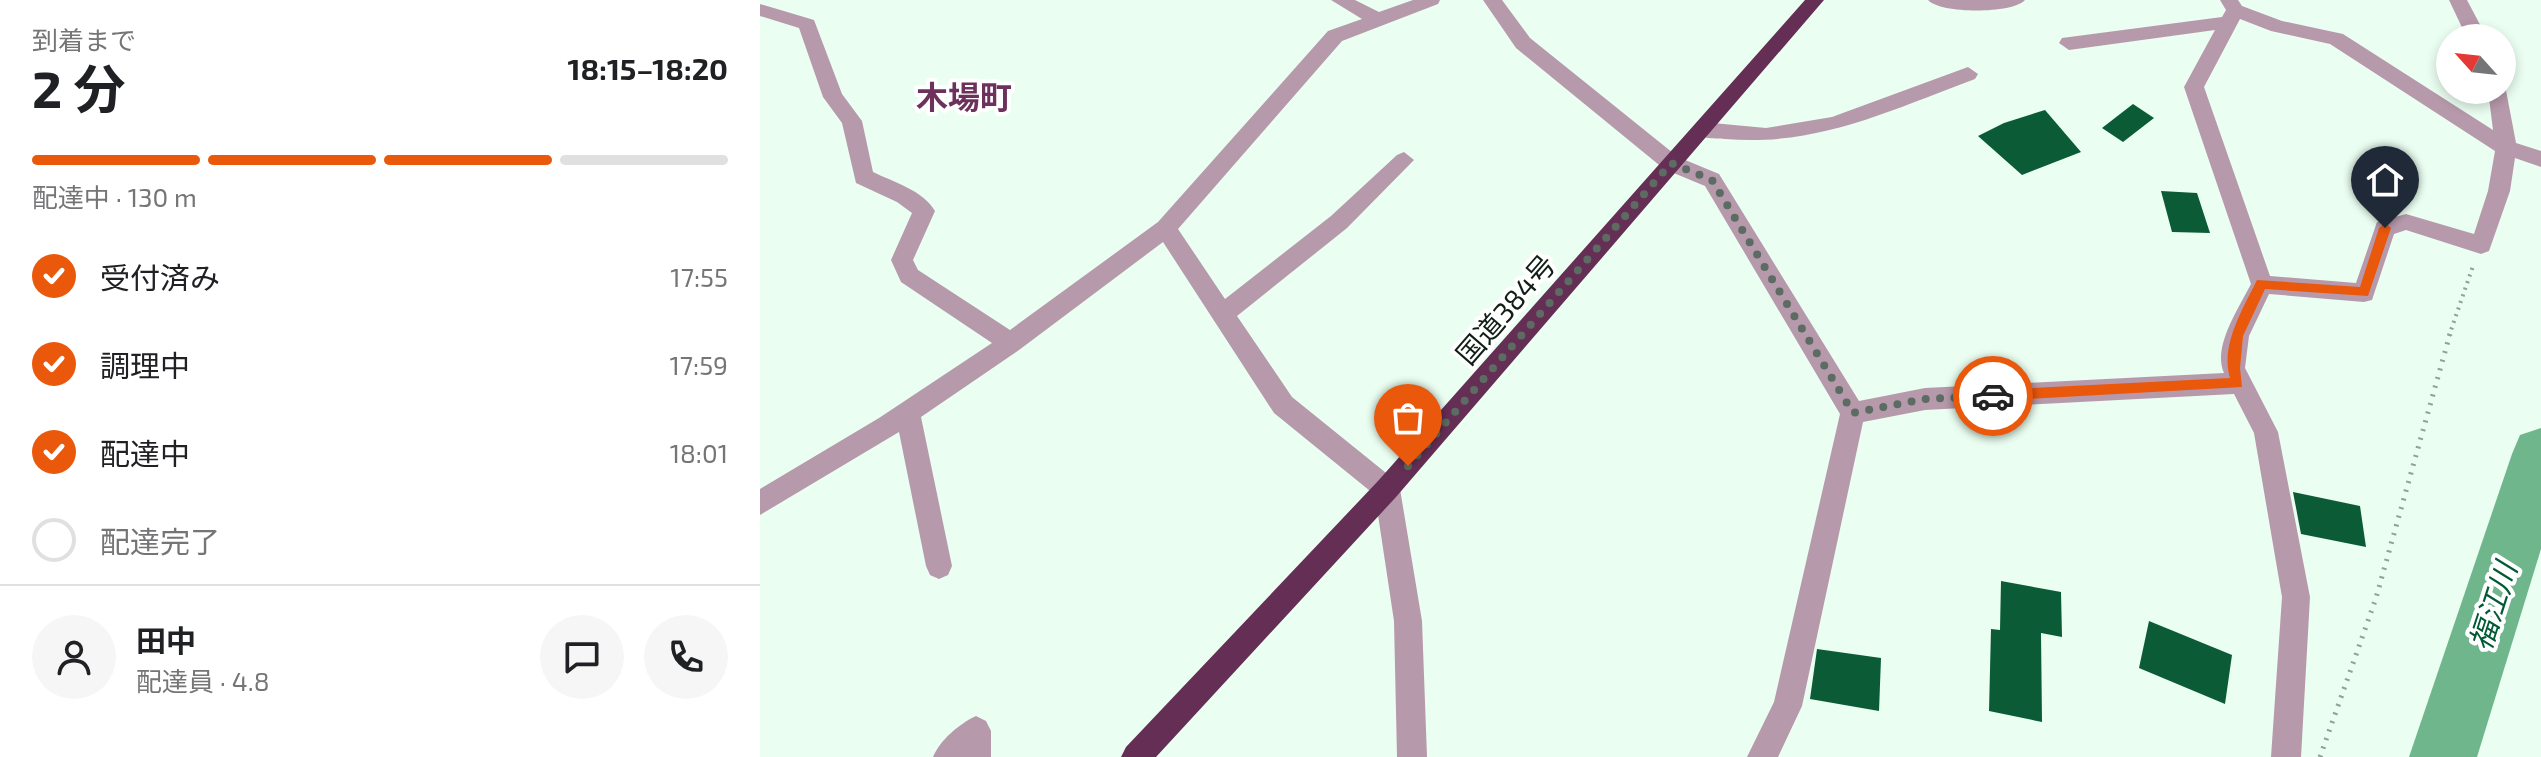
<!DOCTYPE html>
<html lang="ja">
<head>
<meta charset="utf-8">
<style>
  :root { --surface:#fff; --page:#f6f6f6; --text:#202124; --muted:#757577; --line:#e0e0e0; --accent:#ea580c }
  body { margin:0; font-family:"Exo 2","Noto Sans JP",sans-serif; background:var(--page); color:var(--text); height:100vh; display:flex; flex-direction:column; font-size:30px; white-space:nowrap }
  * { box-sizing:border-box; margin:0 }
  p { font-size:26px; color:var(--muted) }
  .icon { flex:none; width:44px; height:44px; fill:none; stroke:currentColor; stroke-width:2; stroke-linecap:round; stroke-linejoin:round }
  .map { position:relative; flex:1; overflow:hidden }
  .details { display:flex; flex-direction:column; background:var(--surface); width:760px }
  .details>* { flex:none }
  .needle { width:52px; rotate:297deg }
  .buttons { position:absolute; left:1676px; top:24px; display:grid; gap:16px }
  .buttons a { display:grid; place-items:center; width:80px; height:80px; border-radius:50%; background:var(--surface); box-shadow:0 4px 12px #0003; font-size:40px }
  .pin { position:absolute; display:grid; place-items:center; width:68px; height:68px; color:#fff; margin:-82px -34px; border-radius:50% 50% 50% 0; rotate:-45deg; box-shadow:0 0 8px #0007 }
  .pin .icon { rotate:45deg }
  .courier { position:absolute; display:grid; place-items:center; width:80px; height:80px; margin:-40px; border:6px solid #ea580c; border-radius:50%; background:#fff; color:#222; box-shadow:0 2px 10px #0007 }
  .overview em { font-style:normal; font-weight:700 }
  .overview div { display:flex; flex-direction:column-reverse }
  .overview { display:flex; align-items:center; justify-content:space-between; height:136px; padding:0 32px }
  h1 { font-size:52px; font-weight:700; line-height:60px }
  .bar { display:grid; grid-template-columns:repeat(4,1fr); gap:12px 8px; align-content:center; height:96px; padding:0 32px }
  .bar i { height:10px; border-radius:6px; background:var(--line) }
  .bar .on { background:var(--accent) }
  .bar p { grid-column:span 4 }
  .line { display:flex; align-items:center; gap:20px; padding:0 32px; border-top:2px solid var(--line) }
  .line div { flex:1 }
  .round { display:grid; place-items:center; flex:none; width:84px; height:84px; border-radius:42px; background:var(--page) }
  ol { padding:0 32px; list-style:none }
  li { display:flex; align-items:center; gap:24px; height:88px }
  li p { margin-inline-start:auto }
  li .icon { padding:8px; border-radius:50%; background:var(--accent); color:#fff; stroke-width:4 }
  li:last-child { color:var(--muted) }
  li i { width:44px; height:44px; border:4px solid var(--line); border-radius:50% }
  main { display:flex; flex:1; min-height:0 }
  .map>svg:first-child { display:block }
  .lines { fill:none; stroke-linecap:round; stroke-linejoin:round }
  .river { fill:#70b68c; fill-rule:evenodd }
  .building { fill:#0b5b36 }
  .path-far1 { stroke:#90a196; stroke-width:4; stroke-dasharray:2 5; stroke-linecap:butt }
  .path { stroke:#90a196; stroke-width:5; stroke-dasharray:2 7; stroke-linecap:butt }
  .minor { fill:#b699ab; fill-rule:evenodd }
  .highway { fill:#652e55; fill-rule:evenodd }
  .route { fill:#ea580c }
  .done { stroke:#5d6c63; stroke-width:8; stroke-dasharray:0 14.4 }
  .labels { text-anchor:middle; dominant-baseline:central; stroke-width:8; stroke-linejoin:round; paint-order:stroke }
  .street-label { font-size:28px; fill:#111e16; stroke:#fff }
  .water-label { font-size:30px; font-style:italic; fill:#005a34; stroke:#fff }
  .quarter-label { font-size:32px; font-weight:bold; fill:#6d325c; stroke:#fff }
</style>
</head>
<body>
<main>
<section class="details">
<div class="overview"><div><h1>2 分</h1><p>到着まで</p></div><em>18:15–18:20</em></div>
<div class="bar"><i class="on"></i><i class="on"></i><i class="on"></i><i></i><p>配達中 · 130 m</p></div>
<ol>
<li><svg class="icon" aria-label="check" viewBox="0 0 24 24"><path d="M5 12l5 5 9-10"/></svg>受付済み<p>17:55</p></li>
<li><svg class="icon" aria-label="check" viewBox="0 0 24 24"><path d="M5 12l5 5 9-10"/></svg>調理中<p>17:59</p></li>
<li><svg class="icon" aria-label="check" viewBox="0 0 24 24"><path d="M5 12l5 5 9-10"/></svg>配達中<p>18:01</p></li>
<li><i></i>配達完了</li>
</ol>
<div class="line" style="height:144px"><a class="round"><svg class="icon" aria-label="person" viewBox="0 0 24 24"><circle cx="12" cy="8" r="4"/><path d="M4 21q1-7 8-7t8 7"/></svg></a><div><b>田中</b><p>配達員 · 4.8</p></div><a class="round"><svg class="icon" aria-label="chat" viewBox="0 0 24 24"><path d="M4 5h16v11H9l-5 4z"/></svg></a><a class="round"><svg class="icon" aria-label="phone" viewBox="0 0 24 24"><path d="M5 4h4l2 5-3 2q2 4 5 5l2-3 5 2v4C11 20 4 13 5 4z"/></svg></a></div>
</section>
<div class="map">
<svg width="1781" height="757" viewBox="0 0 1781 757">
  <rect width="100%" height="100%" fill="#eafef1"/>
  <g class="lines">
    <path class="river" d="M1781 428V549L1717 757H1649L1752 454 1760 435Z"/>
  </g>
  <g class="building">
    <path d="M1373 104 1394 118 1363 142 1342 128Z"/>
    <path d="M1285 110 1321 152 1262 175 1218 136 1244 123Z"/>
    <path d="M1401 191 1437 193 1450 233 1412 232Z"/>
    <path d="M1533 492 1600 506 1606 547 1541 534Z"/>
    <path d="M1241 581 1301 592 1302 637 1281 633 1282 722 1229 711 1231 629 1240 630Z"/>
    <path d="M1389 621 1472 655 1465 704 1379 668Z"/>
    <path d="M1057 649 1121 658 1119 711 1050 699Z"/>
  </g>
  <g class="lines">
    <path class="path-far1" d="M1689 336 1713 266"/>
    <path class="path" d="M1560 757 1616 598 1690 334"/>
    <g class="minor">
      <path d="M571 0H595L619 12 653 0H680L678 4 582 41 418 229 465 299 571 216 637 155 644 152 654 160 587 228 477 316 532 397 636 481 640 489 662 621 667 757H637L634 621 615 495 514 413 403 242 259 350 161 417 192 566 188 575 179 579 170 575 166 566 139 432 0 515V489L119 418 232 343 141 282 131 260 152 213 137 202 96 183 82 123 63 97 39 28 0 16V4L54 20 82 94 102 121 113 172C133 182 163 190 175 211L153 260 158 270 250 330 398 222 568 31 602 19Z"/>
      <path d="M723 0H742L770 38 918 157 959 174 1099 401 1165 388 1464 373C1452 347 1479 308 1491 284L1424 87 1455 30 1309 50 1299 43 1302 38 1462 17 1466 10 1460 0H1478L1482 6 1522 21 1583 34 1733 130 1728 90H1742V84L1745 85 1756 143 1781 151V167L1755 158 1750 191 1729 251 1721 254 1646 230 1634 234 1612 300 1604 302 1509 294 1489 336 1485 368 1518 432 1550 597 1541 757H1511L1522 597 1494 433 1474 394 1165 410 1103 422 1042 706 1018 757H987L1014 702 1080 414 945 186 904 169 756 48ZM1480 19 1511 31 1570 44 1735 151 1728 191 1714 234 1646 214 1617 222 1596 283 1510 276 1444 87Z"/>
      <path d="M1168 0H1265C1253 14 1180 14 1168 0Z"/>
      <path d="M1689 0H1707L1727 38H1707Z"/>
      <path d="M1208 67 1218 74 1215 79C1131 110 1057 147 965 139 954 138 938 140 932 129L942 122 1006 128 1072 117Z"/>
      <path d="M216 716 226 721 231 731V757H173C180 740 199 724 216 716Z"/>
    </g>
    <path class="highway" d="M1045 0H1064L636 497 396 757H361L366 747 618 481Z"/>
  </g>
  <path class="route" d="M1625 223 1631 228 1608 296 1505 289 1483 336 1480 368 1482 387 1233 401 1226 396 1233 390 1470 378C1460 345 1483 309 1497 280L1600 287 1619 228Z"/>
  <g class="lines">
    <path class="done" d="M648 466 911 163 952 180 1093 413 1165 399 1233 396"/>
  </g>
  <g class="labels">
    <g class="street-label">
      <text transform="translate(745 309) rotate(-49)">国道384号</text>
    </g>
    <g class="water-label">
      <text transform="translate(1732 606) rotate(-72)">福江川</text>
    </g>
    <g class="quarter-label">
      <text x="204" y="96">木場町</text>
    </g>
  </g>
</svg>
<div class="buttons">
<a><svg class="needle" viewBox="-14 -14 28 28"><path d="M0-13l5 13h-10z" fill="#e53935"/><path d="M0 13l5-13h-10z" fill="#757577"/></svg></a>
</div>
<div class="pin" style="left:648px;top:466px;background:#ea580c"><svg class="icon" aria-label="bag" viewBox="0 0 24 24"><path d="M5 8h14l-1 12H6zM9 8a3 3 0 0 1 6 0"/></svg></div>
<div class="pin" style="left:1625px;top:228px;background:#1f2937"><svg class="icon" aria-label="home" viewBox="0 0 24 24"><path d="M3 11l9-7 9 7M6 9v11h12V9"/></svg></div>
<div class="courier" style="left:1233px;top:396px"><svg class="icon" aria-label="car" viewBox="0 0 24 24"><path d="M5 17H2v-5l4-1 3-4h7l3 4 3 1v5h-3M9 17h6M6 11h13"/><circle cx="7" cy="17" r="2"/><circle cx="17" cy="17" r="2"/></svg></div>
</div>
</main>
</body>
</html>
